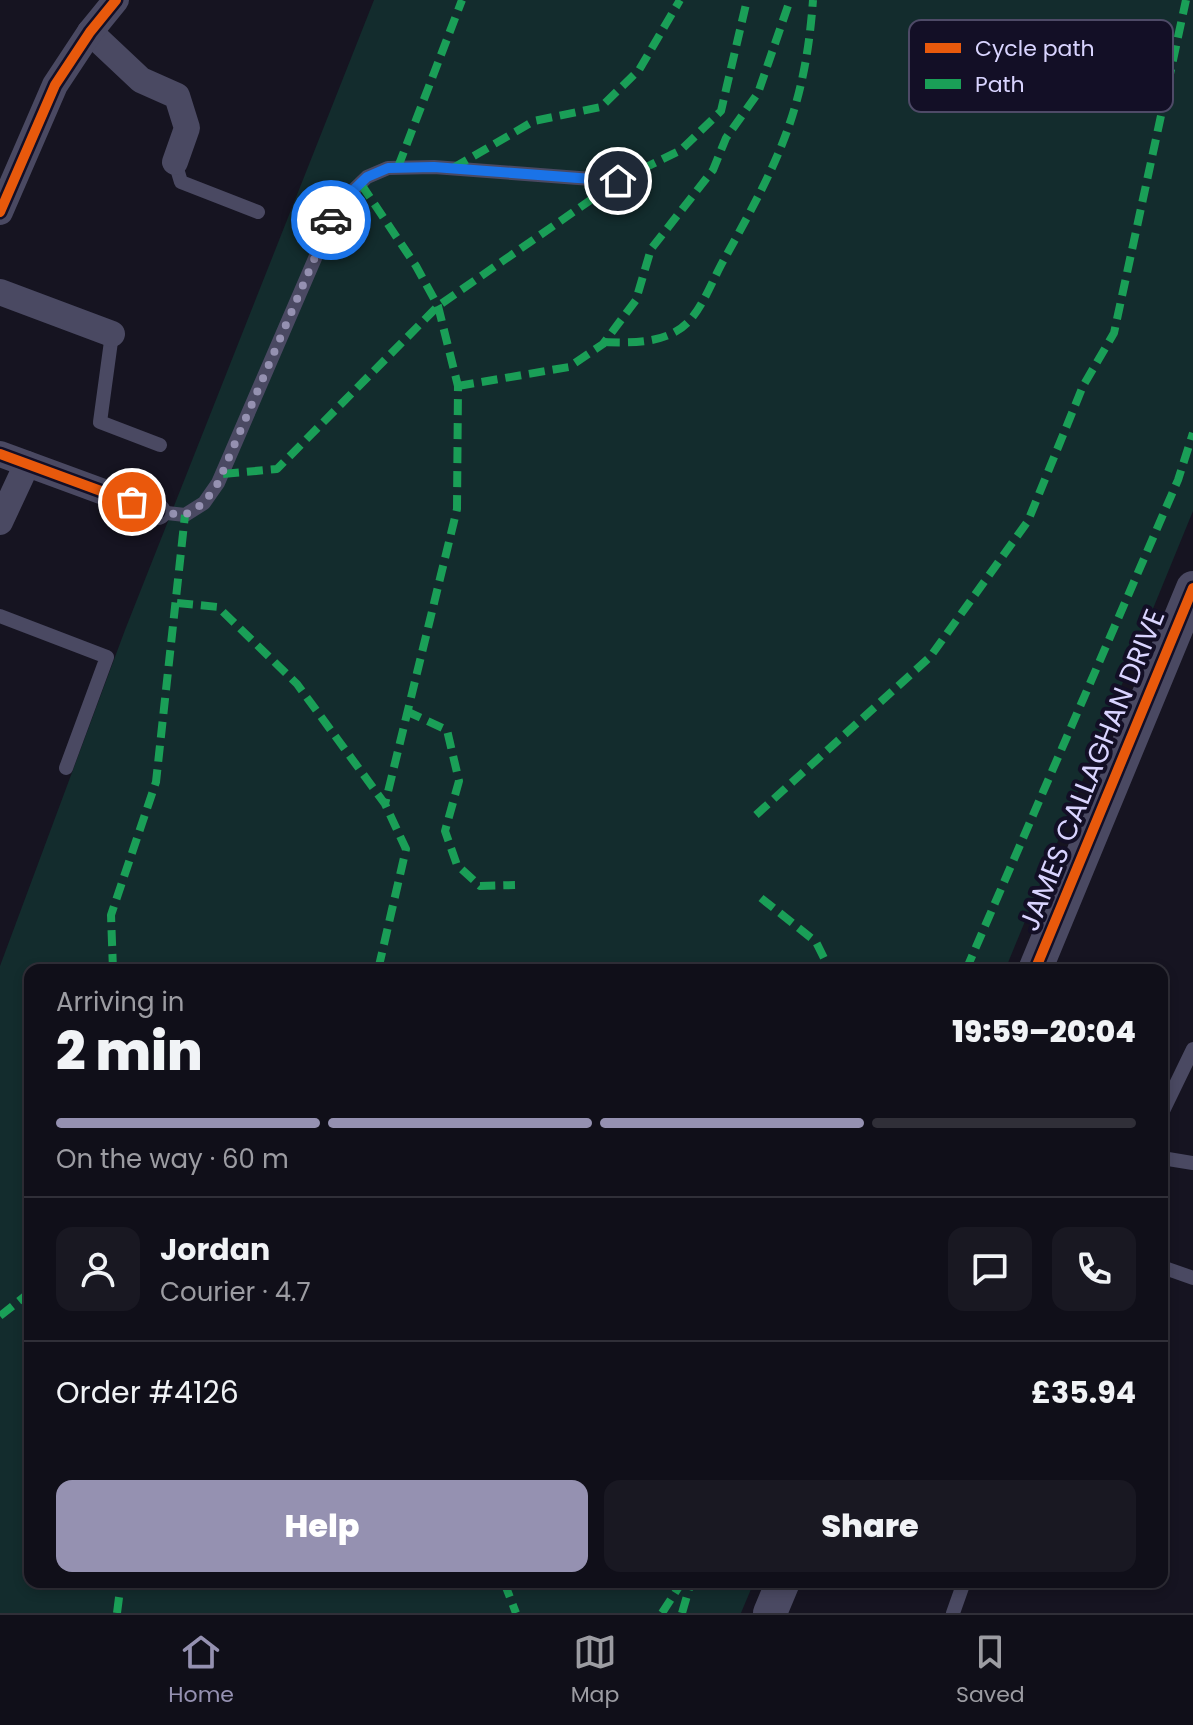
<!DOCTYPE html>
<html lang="en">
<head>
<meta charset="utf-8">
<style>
  :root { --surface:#100f19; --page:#191822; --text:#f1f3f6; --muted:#9c9ca2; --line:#302f38; --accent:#9591b1 }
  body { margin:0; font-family:Poppins,sans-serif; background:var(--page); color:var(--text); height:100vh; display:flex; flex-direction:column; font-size:30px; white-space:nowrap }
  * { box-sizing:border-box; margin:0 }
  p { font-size:26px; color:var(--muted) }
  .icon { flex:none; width:44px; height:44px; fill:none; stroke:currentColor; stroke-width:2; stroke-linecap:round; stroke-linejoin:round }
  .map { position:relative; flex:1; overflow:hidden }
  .details { position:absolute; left:24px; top:964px; width:1144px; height:624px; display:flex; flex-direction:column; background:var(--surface); border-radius:16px; box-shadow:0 4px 12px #0003,0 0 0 2px var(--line) }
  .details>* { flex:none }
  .pin { position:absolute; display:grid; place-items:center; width:68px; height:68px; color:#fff; margin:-34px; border:4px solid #fff; border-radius:50%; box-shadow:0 2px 8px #0007 }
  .courier { position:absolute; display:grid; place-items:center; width:80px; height:80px; margin:-40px; border:6px solid #1a73e8; border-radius:50%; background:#fff; color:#222; box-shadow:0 2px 10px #0007 }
  .head em { font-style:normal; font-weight:800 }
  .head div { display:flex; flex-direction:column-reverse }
  .head { display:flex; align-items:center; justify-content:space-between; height:136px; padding:0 32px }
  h1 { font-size:52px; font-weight:800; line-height:60px }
  .bar { display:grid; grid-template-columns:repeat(4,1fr); gap:12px 8px; align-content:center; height:96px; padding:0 32px }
  .bar i { height:10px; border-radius:6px; background:var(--line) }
  .bar .current { background:var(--accent) }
  .bar p { grid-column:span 4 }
  .line { display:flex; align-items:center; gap:20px; padding:0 32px; border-top:2px solid var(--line) }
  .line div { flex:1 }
  .round { display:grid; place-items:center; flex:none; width:84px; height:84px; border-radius:16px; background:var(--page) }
  .button { display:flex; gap:16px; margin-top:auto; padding:16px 32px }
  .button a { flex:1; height:92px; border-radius:16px; background:var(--accent); color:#fff; font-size:32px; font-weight:800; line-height:92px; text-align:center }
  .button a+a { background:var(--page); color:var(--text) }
  .menu { display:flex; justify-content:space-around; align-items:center; height:112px; border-top:2px solid var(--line); background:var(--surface); font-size:22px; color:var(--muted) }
  .menu a { display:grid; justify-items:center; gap:4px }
  .menu .current { color:var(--accent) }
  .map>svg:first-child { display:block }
  .green { fill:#132c2d }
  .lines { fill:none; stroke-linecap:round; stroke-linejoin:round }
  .service { stroke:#4a4962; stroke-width:14 }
  .minor { stroke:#4a4962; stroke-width:26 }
  .tertiary { stroke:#4a4962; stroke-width:34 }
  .quiet { stroke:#1a9f57; stroke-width:8; stroke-dasharray:16 8; stroke-linecap:butt }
  .cycleway-casing { stroke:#130f26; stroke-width:15 }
  .cycleway { stroke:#e8590c; stroke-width:10 }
  .done { stroke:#9591b1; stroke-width:8; stroke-dasharray:0 14.4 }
  .route { stroke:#1a73e8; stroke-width:10 }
  .labels { text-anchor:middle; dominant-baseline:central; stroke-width:8; stroke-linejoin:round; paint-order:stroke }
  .street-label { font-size:28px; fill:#d9d4ff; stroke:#130f26 }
  .key { fill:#130f26; stroke:#4e4a67; stroke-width:2 }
  .key-label { font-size:22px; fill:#d9d4ff }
</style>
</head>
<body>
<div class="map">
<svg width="1193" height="1613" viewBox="0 0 1193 1613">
  <rect width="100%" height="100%" fill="#161421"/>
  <path class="green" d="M374 0H1193V511L1005 970H30V1582H754L741 1613H0V966L125 630Z"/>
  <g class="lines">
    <g class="service">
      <path d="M175 162 181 182 258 212"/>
      <path d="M112 334 100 422 160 445"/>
      <path d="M158 512 185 515 204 503 218 483 338 205 367 177 388 168 434 167 618 181"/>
      <path d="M0 616 107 657 66 768"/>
      <path d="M1162 1113 1193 1049"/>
      <path d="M1162 1158 1193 1163"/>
      <path d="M1162 1267 1193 1278"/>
      <path d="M953 1613 964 1582"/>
    </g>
    <g class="minor">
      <path d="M90 32 141 80 177 96 187 128 175 162"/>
      <path d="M0 212 55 85 90 32 116 0"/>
      <path d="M0 292 112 334"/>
      <path d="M0 454 158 512"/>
      <path d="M0 522 27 464"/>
    </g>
    <g class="tertiary">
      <path d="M1035 970 1193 588"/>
      <path d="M770 1613 783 1582"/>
    </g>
    <g class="quiet">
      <path d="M398 167 462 0"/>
      <path d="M453 168 534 121 601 107 639 70 680 0"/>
      <path d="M361 184 416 266 438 306 458 386 457 509 385 804"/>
      <path d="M604 342C632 343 669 344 690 320 705 303 714 276 726 256 778 162 805 110 813 0"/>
      <path d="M458 386 569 367 603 344 636 300 651 249 713 170 726 138 758 93 790 0"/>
      <path d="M223 474 277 469 438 306 618 181 681 150 721 111 747 0"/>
      <path d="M177 603 218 607 297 684 385 804 406 849 378 970"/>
      <path d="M406 711 447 730 459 781 445 831 457 865 480 886 515 885"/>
      <path d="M756 815 930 657 1028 521 1083 386 1114 333 1186 0"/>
      <path d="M761 898 816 942 830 970"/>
      <path d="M113 970 111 915 156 782 185 515"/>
      <path d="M966 970 1178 480 1193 433"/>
      <path d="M0 1316 30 1292"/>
      <path d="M504 1582 516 1613"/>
      <path d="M117 1613 121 1582"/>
      <path d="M662 1613 682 1582"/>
      <path d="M682 1613 691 1582"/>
    </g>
    <g class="cycleway-casing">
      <g id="cycleway">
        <path d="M0 212 55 85 90 32 116 0"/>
        <path d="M0 454 158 512"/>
        <path d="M1035 970 1193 588"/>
      </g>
    </g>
    <use href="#cycleway" class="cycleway"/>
  </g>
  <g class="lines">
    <path class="done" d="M132 502 158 512 185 515 204 503 218 483 331 220"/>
    <path class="route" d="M331 220 338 205 367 177 388 168 434 167 618 181"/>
  </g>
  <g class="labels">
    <g class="street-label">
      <text transform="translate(1092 770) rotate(-68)">JAMES CALLAGHAN DRIVE</text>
    </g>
  </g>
  <rect x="909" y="20" width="264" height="92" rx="12" class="key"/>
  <rect x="925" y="43" width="36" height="10" fill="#e8590c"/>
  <rect x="925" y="79" width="36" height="10" fill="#1a9f57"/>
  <g class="key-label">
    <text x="975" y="56">Cycle path</text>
    <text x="975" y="92">Path</text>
  </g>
</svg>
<div class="pin" style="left:132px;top:502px;background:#ea580c"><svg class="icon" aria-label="bag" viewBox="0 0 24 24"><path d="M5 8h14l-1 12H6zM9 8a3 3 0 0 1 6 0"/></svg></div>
<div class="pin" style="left:618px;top:181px;background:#1f2937"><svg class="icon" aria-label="home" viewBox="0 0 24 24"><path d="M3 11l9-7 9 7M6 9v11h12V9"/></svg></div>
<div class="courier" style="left:331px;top:220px"><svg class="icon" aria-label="car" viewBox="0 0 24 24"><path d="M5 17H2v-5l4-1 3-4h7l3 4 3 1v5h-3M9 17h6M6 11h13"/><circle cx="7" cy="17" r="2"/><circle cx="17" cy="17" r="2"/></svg></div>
<section class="details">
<div class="head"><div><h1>2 min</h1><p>Arriving in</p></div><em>19:59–20:04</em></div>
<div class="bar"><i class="current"></i><i class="current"></i><i class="current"></i><i></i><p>On the way · 60 m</p></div>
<div class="line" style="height:144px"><a class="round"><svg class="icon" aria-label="person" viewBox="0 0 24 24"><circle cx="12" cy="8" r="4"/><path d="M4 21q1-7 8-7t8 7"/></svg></a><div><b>Jordan</b><p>Courier · 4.7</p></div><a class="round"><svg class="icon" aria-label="chat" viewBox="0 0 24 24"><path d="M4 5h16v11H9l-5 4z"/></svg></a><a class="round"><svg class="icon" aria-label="phone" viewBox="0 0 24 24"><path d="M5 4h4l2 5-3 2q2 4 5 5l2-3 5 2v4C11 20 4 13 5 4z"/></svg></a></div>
<div class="line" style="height:104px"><div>Order #4126</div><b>£35.94</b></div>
<div class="button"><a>Help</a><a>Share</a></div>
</section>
</div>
<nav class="menu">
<a class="current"><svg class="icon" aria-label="home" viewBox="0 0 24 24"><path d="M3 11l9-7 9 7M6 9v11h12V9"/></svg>Home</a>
<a><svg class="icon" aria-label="map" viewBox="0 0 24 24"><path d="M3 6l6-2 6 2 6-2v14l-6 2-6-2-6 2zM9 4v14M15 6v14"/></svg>Map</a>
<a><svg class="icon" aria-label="saved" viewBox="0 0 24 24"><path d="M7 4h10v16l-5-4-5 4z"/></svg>Saved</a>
</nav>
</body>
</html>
